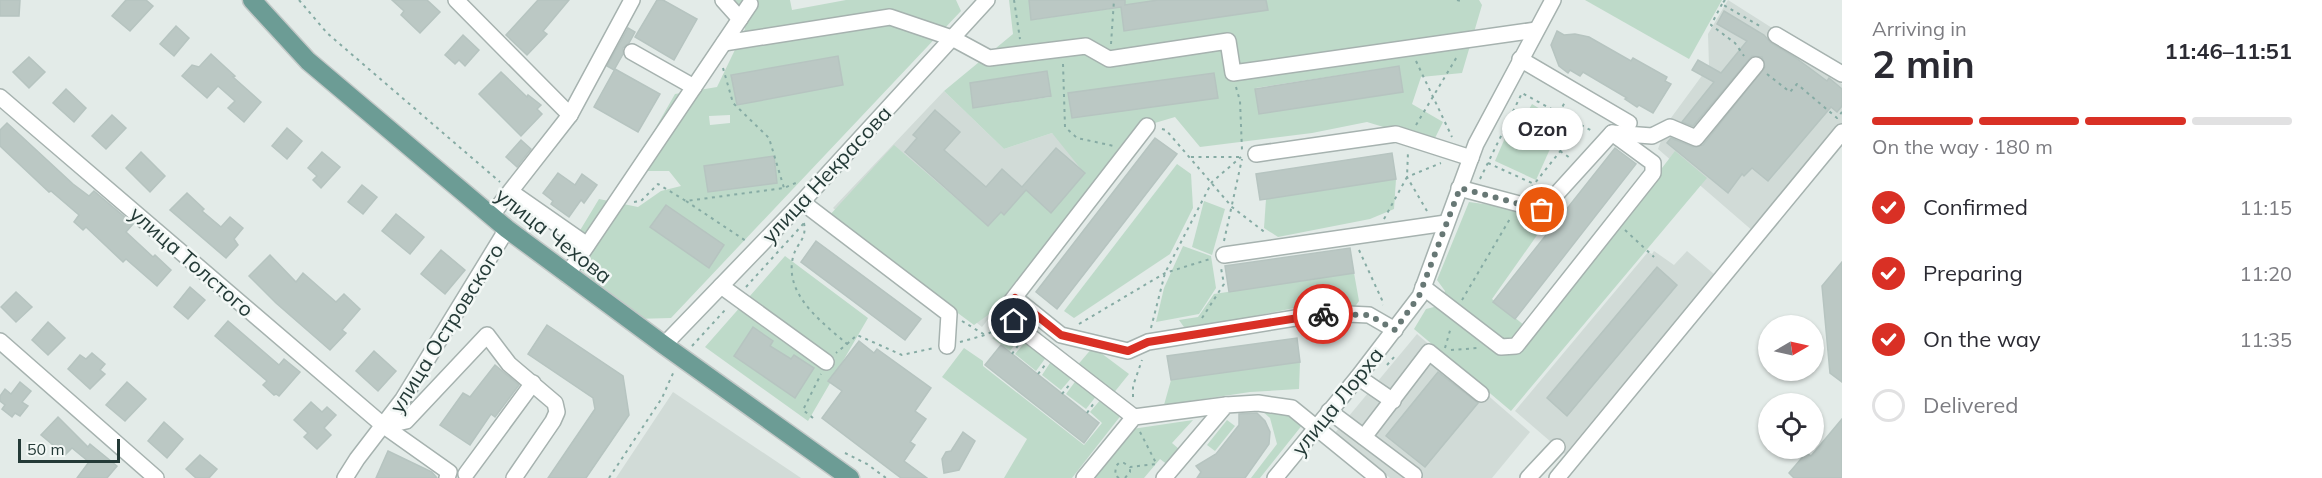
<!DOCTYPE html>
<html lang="en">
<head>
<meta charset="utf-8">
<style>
  :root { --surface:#fff; --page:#f2f2f3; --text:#2b2b33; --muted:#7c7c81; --line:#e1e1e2; --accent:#d93025 }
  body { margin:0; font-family:Mulish,sans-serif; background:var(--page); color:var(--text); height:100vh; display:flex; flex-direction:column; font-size:22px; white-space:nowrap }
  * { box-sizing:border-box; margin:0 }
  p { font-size:20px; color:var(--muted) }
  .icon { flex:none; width:33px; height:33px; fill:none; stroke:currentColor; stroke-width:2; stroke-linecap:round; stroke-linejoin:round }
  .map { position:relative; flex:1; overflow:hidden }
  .side { display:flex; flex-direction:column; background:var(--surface); width:480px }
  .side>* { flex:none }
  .needle { width:39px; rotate:81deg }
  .tools { position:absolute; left:1758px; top:315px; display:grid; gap:12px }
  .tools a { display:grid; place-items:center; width:66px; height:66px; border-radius:50%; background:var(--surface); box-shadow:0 2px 4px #0004; font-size:30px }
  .scale { position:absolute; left:18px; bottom:15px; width:102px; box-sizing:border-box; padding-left:6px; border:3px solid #243a37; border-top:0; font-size:16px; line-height:21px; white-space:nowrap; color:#243a37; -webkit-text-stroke:4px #f3f8f6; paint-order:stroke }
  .pin { position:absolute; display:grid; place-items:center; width:51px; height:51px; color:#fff; margin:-26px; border:3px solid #fff; border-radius:50%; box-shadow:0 2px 6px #0007 }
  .courier { position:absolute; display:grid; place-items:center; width:60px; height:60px; margin:-30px; border:4px solid #d93025; border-radius:50%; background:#fff; color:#222; box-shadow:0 2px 8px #0007 }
  .bubble { position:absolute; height:42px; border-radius:21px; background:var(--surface); box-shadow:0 2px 4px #0004; font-size:20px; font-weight:700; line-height:42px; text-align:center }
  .headline em { font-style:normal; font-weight:700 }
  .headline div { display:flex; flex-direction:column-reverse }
  .headline { display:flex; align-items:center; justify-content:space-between; height:102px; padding:0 30px }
  h1 { font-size:39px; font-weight:700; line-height:45px }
  .bar { display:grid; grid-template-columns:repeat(4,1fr); gap:9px 6px; align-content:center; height:72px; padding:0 30px }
  .bar i { height:8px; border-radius:4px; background:var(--line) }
  .bar .active { background:var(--accent) }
  .bar p { grid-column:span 4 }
  ol { padding:0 30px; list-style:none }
  li { display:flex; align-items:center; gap:18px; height:66px }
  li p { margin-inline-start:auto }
  li .icon { padding:6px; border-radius:50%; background:var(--accent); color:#fff; stroke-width:4 }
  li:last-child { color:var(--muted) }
  li i { width:33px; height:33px; border:3px solid var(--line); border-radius:50% }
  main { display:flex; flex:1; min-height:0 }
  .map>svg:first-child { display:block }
  .built { fill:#d1dbd7; fill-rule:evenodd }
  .green { fill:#bedac9; fill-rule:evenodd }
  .building { fill:#bbc8c4; stroke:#b6c4c0; stroke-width:1.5 }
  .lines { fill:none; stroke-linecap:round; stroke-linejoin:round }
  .minor-casing { stroke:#a6b2af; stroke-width:18 }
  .major-casing { stroke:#c2c8c7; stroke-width:21 }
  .path { stroke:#86aba4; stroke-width:2; stroke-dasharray:3 4.5; stroke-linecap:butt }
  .minor { stroke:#fff; stroke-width:15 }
  .major { stroke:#6c9c95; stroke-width:18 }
  .done { stroke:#677875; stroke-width:6; stroke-dasharray:0 10.8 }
  .route { stroke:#d93025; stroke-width:8 }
  .labels { text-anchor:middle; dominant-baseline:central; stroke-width:5; stroke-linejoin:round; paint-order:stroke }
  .street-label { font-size:21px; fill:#243a37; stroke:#f3f8f6 }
</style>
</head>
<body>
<main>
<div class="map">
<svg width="1842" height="478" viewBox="0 0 1842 478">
  <rect width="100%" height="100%" fill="#e3ebe8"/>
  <g class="built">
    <path d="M1728 0 1783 35 1842 84V125L1754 232 1658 149 1668 122 1709 66 1708 34Z"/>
    <path d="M944 91 1004 149 1052 133 1104 174 982 327 833 208ZM936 110 960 132 944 150 986 187 1002 169 1022 187 1056 148 1085 174 1051 212 1026 190 1003 214 1001 212 988 226 905 153 917 138 914 134Z"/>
    <path d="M1654 251 1674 265 1687 251 1714 274 1565 454 1515 411 1648 252 1652 254Z"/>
    <path d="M1417 334 1530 432 1492 478H1390L1334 434Z"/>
    <path d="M673 392 801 478H616Z"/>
  </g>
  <g class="green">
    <path d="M732 0H790L792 10 846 0H956L961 11 671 318 635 319 582 270 573 242 599 199 638 207 661 191 681 186 669 171H631L675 94 717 87 745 29ZM838 56 843 85 737 105 731 75ZM730 115V123L710 125 709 116ZM666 205 724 245 709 268 650 227Z"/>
    <path d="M1009 0H1029L1032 20 1109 9 1108 0H1158L1121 6 1125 31 1267 10 1266 0H1479L1482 5 1462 73 1421 77 1412 104 1443 122 1433 142 1367 122 1312 133 1200 147 1175 117 1138 128 995 310 974 325 828 217 894 145 988 226 1001 212 1003 214 1026 190 1051 212 1085 174 1052 133 1004 149 944 91 1013 34ZM1399 66 1403 92 1259 114 1256 88ZM1046 71 1050 97 973 108 970 83ZM1214 73 1217 97 1072 118 1069 93Z"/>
    <path d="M1585 0H1722L1689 59Z"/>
    <path d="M1532 104 1568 126 1560 140 1524 118Z"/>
    <path d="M1508 131 1550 149 1536 180 1495 161Z"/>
    <path d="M1675 151 1707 178 1511 411 1414 329 1426 309 1438 306 1445 291 1437 280 1469 202 1527 210 1540 231 1492 299 1535 334Z"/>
    <path d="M1177 164 1191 174 1193 208 1170 254 1074 318 1064 311Z"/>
    <path d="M1396 179 1394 209 1370 219 1278 237 1264 228 1266 199Z"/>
    <path d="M1204 201 1225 209 1212 255 1192 247Z"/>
    <path d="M1183 246 1211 256 1216 288 1199 314 1156 322 1164 288Z"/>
    <path d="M785 256 868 318 808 421 705 347ZM753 327 773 341 770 346 791 359 794 355 814 368 795 397 734 356Z"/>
    <path d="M1354 273 1359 301 1346 319 1329 332H1308L1299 307 1186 330 1179 320 1198 317 1214 294Z"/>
    <path d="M1012 327 1022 335 1010 351 992 338Z"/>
    <path d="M1027 340 1047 356 1036 371 1015 354Z"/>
    <path d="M1093 347 1129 374 1112 395 1076 367Z"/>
    <path d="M964 348 983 361V366L1084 445 1102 423 1090 412 1102 398 1122 414 1072 478H1004L1027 439 942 377Z"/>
    <path d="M1052 360 1073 376 1061 390 1042 375Z"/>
    <path d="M1300 362 1299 389 1250 392 1164 405 1171 380Z"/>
    <path d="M1077 379 1097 395 1086 409 1066 394Z"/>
    <path d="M1261 410 1291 413 1303 424 1260 478H1251L1277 444 1270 418Z"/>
    <path d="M1193 420 1172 443 1180 450 1168 465 1160 459 1144 478H1091L1132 429Z"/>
    <path d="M1227 420 1235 426 1215 451 1207 445Z"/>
  </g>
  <g class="building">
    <path d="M0 0H20L19 16H0Z"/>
    <path d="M126 0H146L153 6 130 31 112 16Z"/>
    <path d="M392 0H427L440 12 420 33 401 15 404 11Z"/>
    <path d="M538 0H569L543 31 547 34 527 55 506 35Z"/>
    <path d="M657 0H663L697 19 674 60 635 37Z"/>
    <path d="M1029 0H1125V5L1158 0H1266L1268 10 1124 31 1121 7 1031 20Z"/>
    <path d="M1724 11 1764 35 1771 43 1796 58 1827 81 1829 78 1842 89V106L1837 112 1831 107 1768 181 1752 168 1744 176 1742 174 1728 193 1667 143 1671 138 1693 147 1703 145 1765 67 1762 57 1752 56 1693 126 1682 122 1714 82 1692 70 1698 60 1721 73 1747 41 1717 24Z"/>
    <path d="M176 26 189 38 174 56 160 44Z"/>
    <path d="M628 28 635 32 629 43 623 48V54L614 70 607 66Z"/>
    <path d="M1557 31 1564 35 1575 34 1589 37 1631 61 1633 58 1667 77 1665 81 1671 84 1653 113 1639 105 1637 107 1625 99 1627 98 1583 72 1580 76 1570 70 1568 73 1559 66 1551 45Z"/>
    <path d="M463 35 479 50 465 66 459 60 455 64 445 55Z"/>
    <path d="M211 54 235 76 233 77 261 102 244 122 228 108 235 101 218 86 207 98 182 76 192 65 199 67Z"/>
    <path d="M838 56 843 85 737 105 731 75Z"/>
    <path d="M29 57 45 72 29 88 13 72Z"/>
    <path d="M1399 66 1403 92 1259 114 1255 89Z"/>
    <path d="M615 69 660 94 638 132 594 107Z"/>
    <path d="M1047 71 1051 96 973 108 970 83Z"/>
    <path d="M501 72 527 97 528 95 541 105 537 109 542 114 521 136 479 94Z"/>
    <path d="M1214 73 1218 98 1072 118 1068 93Z"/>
    <path d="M66 89 86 108 74 122 53 103Z"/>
    <path d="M935 110 960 132 944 150 986 187 1002 169 1022 187 1056 148 1085 173 1051 213 1026 190 1004 215 1001 212 988 226 905 152 917 138 913 135Z"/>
    <path d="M112 115 126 128 106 149 92 136Z"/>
    <path d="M7 123 73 184 89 196 94 191 133 224 126 232 153 257 155 255 171 270 157 286 126 259 123 262 86 227 83 230 74 222 79 215 51 191 49 192 0 146V130Z"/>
    <path d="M287 128 302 141 287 159 272 146Z"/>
    <path d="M1155 138 1177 154 1057 309 1036 292Z"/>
    <path d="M521 140 531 149 517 167 506 157Z"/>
    <path d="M1615 148 1636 164 1515 319 1493 302Z"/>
    <path d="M141 152 165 176 150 192 126 168Z"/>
    <path d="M322 152 340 167 321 188 313 180 317 176 308 168Z"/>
    <path d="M1392 153 1396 179 1260 200 1256 174Z"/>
    <path d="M774 156 777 183 708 192 704 166Z"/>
    <path d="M558 173 575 185 582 174 597 185 584 203 581 200 569 217 551 204 553 201 543 193Z"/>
    <path d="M362 185 377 197 363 214 348 202Z"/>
    <path d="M187 193 204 209 202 211 221 227 230 217 243 228 234 239 238 245 226 258 170 210Z"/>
    <path d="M666 205 724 245 709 268 650 227Z"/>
    <path d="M396 214 424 237 410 254 382 231Z"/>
    <path d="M816 241 921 319 905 340 801 262Z"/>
    <path d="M1350 248 1354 273 1229 292 1225 266Z"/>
    <path d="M441 250 465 270 445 294 421 274Z"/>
    <path d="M270 255 296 282 303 273 336 302 344 294 360 309 342 330 346 333 330 350 276 303 249 276Z"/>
    <path d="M1842 262V382L1830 373 1822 286Z"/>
    <path d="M1657 267 1677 285 1567 416 1547 398Z"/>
    <path d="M190 287 205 300 188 319 174 307Z"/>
    <path d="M16 292 32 307 16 322 1 307Z"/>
    <path d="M228 321 279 365 284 359 300 372 279 396 276 394 274 395 263 385 267 381 215 336Z"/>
    <path d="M48 322 65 338 48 355 32 340Z"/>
    <path d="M547 325 623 376 629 415 586 478H548L595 409 593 398 528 354Z"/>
    <path d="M753 327 773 341 770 346 791 359 794 355 814 368 795 398 734 356Z"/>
    <path d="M1297 338 1300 362 1171 380 1167 356Z"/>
    <path d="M859 341 874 353 877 349 931 388 915 411 926 419 910 442 915 445 904 461 927 478H901L822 418 842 391 828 381Z"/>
    <path d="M1001 345 1099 423 1084 443 985 365Z"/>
    <path d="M374 351 396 371 378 391 356 371Z"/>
    <path d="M92 353 105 364 100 370 105 374 90 389 68 369 80 355 86 359Z"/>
    <path d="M495 365 519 385 495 417 491 414 470 445 440 425 463 393 470 397Z"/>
    <path d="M1438 372 1478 403 1425 467 1386 436Z"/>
    <path d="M20 382 31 391 22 402 28 406 20 416 15 413 12 417 2 409 5 405 0 401V396L5 389 11 394Z"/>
    <path d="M127 382 146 399 125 421 106 405Z"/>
    <path d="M311 402 322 412 327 407 336 415 324 428 331 435 317 449 304 437 308 433 294 420Z"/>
    <path d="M1257 413 1265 421 1270 432 1269 444 1245 478H1197L1201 472 1196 466 1216 454 1239 425V414Z"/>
    <path d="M58 417 88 447 90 444 117 466 107 478H77L89 462 72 448 65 455 41 435Z"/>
    <path d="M1842 419V478H1794L1789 473 1806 453 1811 456Z"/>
    <path d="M164 422 183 439 167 458 148 441Z"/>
    <path d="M963 432 975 441 959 470 944 473 942 459 946 452 951 451Z"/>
    <path d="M388 451 432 472 437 478H376Z"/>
    <path d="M200 455 217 469 209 478H196L186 469Z"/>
  </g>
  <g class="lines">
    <g class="minor-casing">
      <g id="minor">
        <path d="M456 0 570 115"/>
        <path d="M723 0 740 19"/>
        <path d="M1776 35 1842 74"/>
        <path d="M724 43 890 17 952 38 989 58 1086 46 1109 59 1228 41 1233 73 1536 30"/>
        <path d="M632 52 694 87"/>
        <path d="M1520 59 1629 123"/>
        <path d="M0 97 384 426 449 472 447 478"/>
        <path d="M1612 133 1652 136 1670 127 1696 138 1756 65"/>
        <path d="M1256 154 1396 134 1471 158"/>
        <path d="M511 192 587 245"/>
        <path d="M802 202 949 314 947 346"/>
        <path d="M491 216 570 115 632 0"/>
        <path d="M1224 255 1446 223"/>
        <path d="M567 275 750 4"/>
        <path d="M721 286 826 362"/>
        <path d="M1423 287 1501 347 1516 346 1653 173V163L1612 133 1542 210 1459 188"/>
        <path d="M1015 298 1061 335 1128 351 1148 342 1326 313 1369 315 1395 330"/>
        <path d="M0 341 156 478"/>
        <path d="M664 345 802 202 987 0"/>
        <path d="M1358 377 1393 401"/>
        <path d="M1329 411 1414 475"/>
        <path d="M1134 417 1027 334 1003 312 1147 126"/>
        <path d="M384 426 406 421 487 335 509 364 555 403 557 412 553 421 514 478"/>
        <path d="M1364 437 1429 352 1481 394"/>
        <path d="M466 474 533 383"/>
        <path d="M345 478 357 459 403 399 507 229"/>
        <path d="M1084 478 1134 417 1226 405"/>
        <path d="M1164 478 1226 405 1258 403 1292 408 1378 478"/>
        <path d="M1275 478 1358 377 1420 296 1476 144 1553 0"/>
        <path d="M1528 478 1557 447"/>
        <path d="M1557 478 1842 132"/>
      </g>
    </g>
    <g class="major-casing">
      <path id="major" d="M252 0 308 61 507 229 664 345 850 478"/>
    </g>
    <g class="path">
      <path d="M299 0 327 33 500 182"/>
      <path d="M1014 0 1020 39"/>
      <path d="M1457 0 1461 1"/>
      <path d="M1725 0 1722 4 1763 28"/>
      <path d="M1722 4 1711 25 1735 43 1744 56"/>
      <path d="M1111 44 1114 0"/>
      <path d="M1416 61 1452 137"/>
      <path d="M1063 64 1065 127 1077 138 1114 146"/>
      <path d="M723 68 733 103 769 138 784 188"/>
      <path d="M1767 74 1790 92 1797 84 1837 118 1842 112"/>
      <path d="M1236 87 1240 101 1242 150"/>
      <path d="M1559 113 1565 102"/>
      <path d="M1416 125 1458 55"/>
      <path d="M1581 125 1594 132"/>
      <path d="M1162 129 1166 130 1232 207 1267 234"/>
      <path d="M1560 151 1570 158"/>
      <path d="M1191 157H1242"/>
      <path d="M1488 163 1534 184"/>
      <path d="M1480 179 1522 93 1581 125 1527 193"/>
      <path d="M686 201 746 241"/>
      <path d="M634 202 641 201 658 184 686 201 784 188 798 182"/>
      <path d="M1427 211 1407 177 1441 163"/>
      <path d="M1384 219 1407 177 1408 152"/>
      <path d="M804 223C807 240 797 242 793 257 784 295 822 322 847 344L836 353"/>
      <path d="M1625 230 1654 257"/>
      <path d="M1224 241 1242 159"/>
      <path d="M1359 250 1382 300 1383 305"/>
      <path d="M746 287 805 222"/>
      <path d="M1462 300 1511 217"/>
      <path d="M1202 318 1224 284 1221 268"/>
      <path d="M962 321 985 335"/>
      <path d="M1079 324 1165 273 1210 259"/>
      <path d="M1151 328 1165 273 1212 182 1241 157"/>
      <path d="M960 342 985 335 1000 328"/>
      <path d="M847 344 857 335 902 355 934 348"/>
      <path d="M692 346 726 309"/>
      <path d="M1445 348 1451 327"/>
      <path d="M1451 350 1478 348"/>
      <path d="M1012 354 1019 344"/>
      <path d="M1387 365 1396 355"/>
      <path d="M1038 374 1045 365"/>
      <path d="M1062 394 1070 384"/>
      <path d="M1133 397V386L1142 360"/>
      <path d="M1087 413 1094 403"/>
      <path d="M813 418 803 410 821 374"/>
      <path d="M1140 432 1156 463"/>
      <path d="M845 453 867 464 886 478"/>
      <path d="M609 478 662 398 674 371"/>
      <path d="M1119 478 1115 475 1116 466 1119 463H1124L1130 467 1156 464"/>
      <path d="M1125 478 1130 472V467"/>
    </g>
    <use href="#minor" class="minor"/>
    <use href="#major" class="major"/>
  </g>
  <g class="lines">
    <path class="done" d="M1323 314 1369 315 1395 330 1419 296 1460 188 1542 210"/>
    <path class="route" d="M1014 321 1004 312 1015 298 1061 335 1128 351 1148 342 1323 314"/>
  </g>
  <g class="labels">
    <g class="street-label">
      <text transform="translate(826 174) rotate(-47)">улица Некрасова</text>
      <text transform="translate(554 235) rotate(38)">улица Чехова</text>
      <text transform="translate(192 261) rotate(41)">улица Толстого</text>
      <text transform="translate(446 328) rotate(-58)">улица Островского</text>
      <text transform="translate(1337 401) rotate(-51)">улица Лорха</text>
    </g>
  </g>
</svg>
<div class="tools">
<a><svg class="needle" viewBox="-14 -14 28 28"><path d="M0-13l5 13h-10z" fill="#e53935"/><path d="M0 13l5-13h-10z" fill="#7c7c81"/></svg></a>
<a><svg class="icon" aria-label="locate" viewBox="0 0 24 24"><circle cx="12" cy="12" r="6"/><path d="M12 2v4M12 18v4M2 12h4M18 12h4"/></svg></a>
</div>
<div class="scale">50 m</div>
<div class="pin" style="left:1542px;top:210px;background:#ea580c"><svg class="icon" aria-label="bag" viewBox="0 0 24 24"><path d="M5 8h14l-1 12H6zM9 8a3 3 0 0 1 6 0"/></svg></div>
<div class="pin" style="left:1014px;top:321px;background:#1f2937"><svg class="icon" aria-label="home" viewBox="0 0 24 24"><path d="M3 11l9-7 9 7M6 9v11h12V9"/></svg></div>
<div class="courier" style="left:1323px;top:314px"><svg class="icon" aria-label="bike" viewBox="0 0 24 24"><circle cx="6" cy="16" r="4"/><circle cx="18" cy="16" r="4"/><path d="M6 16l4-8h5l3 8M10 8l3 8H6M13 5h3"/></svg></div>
<div class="bubble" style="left:1502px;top:108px;width:81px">Ozon</div>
</div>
<section class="side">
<div class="headline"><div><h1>2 min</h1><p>Arriving in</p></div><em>11:46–11:51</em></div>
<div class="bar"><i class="active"></i><i class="active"></i><i class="active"></i><i></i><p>On the way · 180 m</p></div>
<ol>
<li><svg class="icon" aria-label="check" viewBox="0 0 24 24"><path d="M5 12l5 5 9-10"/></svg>Confirmed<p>11:15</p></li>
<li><svg class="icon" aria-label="check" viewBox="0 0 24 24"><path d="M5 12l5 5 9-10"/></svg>Preparing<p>11:20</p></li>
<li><svg class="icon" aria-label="check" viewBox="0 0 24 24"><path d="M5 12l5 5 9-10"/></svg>On the way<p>11:35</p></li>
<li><i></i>Delivered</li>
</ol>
</section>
</main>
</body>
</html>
